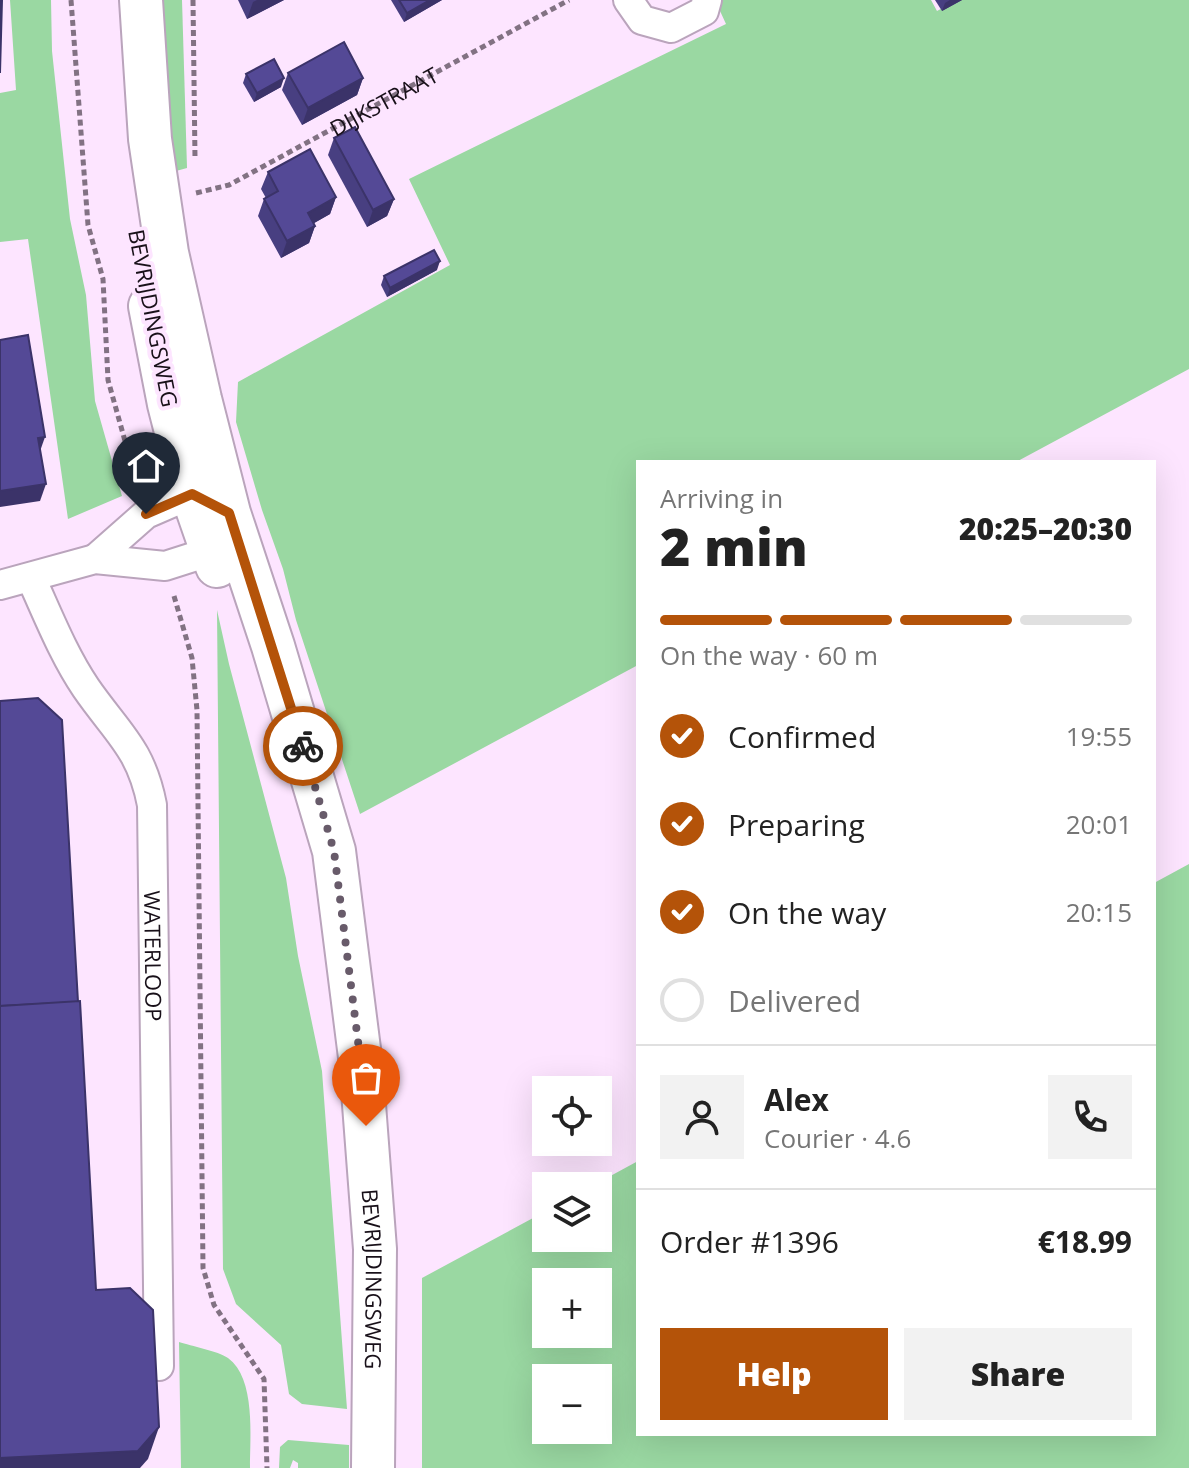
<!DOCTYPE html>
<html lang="en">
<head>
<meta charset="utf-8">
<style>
  :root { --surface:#fff; --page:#f2f2f2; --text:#222; --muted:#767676; --line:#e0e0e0; --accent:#b45309 }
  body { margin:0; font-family:"Open Sans",sans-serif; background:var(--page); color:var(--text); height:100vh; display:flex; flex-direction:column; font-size:30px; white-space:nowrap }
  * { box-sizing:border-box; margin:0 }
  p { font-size:26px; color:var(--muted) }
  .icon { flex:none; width:44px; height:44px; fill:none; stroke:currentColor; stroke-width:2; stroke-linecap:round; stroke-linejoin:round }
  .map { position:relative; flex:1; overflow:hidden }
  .panel { position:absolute; left:636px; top:460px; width:520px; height:976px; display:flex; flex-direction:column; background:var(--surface); border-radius:0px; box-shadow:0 8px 32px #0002 }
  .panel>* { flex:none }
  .fabs { position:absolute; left:532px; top:1076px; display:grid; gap:16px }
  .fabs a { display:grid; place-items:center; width:80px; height:80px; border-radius:0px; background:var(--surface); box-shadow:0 8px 32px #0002; font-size:40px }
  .pin { position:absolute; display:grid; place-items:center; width:68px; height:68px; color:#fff; margin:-82px -34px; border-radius:50% 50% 50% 0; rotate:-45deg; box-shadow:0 0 8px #0007 }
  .pin .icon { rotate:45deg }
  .courier { position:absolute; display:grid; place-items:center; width:80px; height:80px; margin:-40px; border:6px solid #b45309; border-radius:50%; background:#fff; color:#222; box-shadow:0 2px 10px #0007 }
  .summary em { font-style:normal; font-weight:800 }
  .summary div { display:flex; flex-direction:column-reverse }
  .summary { display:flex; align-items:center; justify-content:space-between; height:136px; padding:0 24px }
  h1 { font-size:52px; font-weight:800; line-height:60px }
  .bar { display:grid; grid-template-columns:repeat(4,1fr); gap:12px 8px; align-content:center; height:96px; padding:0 24px }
  .bar i { height:10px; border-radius:6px; background:var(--line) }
  .bar .current { background:var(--accent) }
  .bar p { grid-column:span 4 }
  .line { display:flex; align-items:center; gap:20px; padding:0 24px; border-top:2px solid var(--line) }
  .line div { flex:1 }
  .round { display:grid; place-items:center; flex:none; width:84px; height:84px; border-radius:0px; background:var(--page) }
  ol { padding:0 24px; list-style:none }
  li { display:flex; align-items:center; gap:24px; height:88px }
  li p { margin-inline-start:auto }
  li .icon { padding:8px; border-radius:50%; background:var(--accent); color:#fff; stroke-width:4 }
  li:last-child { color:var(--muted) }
  li i { width:44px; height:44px; border:4px solid var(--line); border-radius:50% }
  .primary-button { display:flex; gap:16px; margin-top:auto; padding:16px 24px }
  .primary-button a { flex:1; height:92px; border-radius:0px; background:var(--accent); color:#fff; font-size:32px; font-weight:800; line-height:92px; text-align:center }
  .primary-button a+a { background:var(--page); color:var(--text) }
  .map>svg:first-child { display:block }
  .green { fill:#9ad8a2; fill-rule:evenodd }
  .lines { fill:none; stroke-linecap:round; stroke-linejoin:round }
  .street-casing { stroke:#baa4bc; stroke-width:32 }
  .secondary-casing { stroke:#baa4bc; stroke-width:46 }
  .path { stroke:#827283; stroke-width:5; stroke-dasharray:6 4; stroke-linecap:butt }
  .street { stroke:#fff; stroke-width:28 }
  .secondary { stroke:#fff; stroke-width:42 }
  .wall { fill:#483f81 }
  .shaded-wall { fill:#3b3369 }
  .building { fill:#544996; stroke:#3b3369; stroke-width:2 }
  .done { stroke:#685b6a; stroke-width:8; stroke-dasharray:0 14.4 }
  .route { stroke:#b45309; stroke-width:10 }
  .labels { text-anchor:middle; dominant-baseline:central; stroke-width:8; stroke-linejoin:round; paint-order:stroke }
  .street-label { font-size:22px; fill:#181019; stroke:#fde5ff }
</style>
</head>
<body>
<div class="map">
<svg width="1189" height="1468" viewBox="0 0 1189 1468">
  <rect width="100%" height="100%" fill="#fde5ff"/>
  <g class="green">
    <path d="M10 0H51L52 51 70 219 86 295 95 401 122 496 68 519 28 239 0 242V93L16 90Z"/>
    <path d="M155 0H182L187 168 165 174Z"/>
    <path d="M715 0H931L937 11 957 0H1189V369L1016 462H638V665L360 814 296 620 283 569 262 510 236 422 238 382 450 265 409 179 726 24Z"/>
    <path d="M217 610 229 664 286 878 298 956 322 1071 347 1409 302 1404 289 1394 281 1345 236 1304 223 1269Z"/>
    <path d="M1189 864V1468H422V1278L546 1211V1238H598V1186H592L638 1161V1434H1154V883ZM598 1282V1334H546V1282ZM598 1378V1430H546V1378Z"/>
    <path d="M179 1342C191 1346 218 1351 228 1358 256 1378 250 1438 250 1468H181Z"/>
    <path d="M288 1440 349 1445V1468H298V1463L293 1460 290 1468H279L280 1447Z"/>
  </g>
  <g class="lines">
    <g class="street-casing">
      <g id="street">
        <path d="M628 0 642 20 671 28 704 11 707 0"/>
        <path d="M95 559 146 514 192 494 206 501"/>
        <path id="s2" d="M31 578C48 615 63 654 86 688 117 733 141 748 152 805L159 1366"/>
        <path d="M0 585 95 559 165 566 212 551 219 535"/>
      </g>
    </g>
    <g class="secondary-casing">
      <g id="secondary">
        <path id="s3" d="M141 0 150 139 167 253 200 399 229 513 273 646 334 851 361 1065 375 1249 373 1468"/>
        <path d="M150 306 169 404 192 494 217 566"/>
      </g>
    </g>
    <g class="path">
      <path d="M71 0 88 225 103 279 108 380 137 484"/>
      <path d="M193 0 195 158"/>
      <path id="s1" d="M196 193 229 185 569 0"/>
      <path d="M174 596 192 658 197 710 203 1268 214 1305 264 1379 267 1468"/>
    </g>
    <use href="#street" class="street"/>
    <use href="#secondary" class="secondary"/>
  </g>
  <g class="wall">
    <path d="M238 0H284L247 19Z"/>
    <path d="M391 0H442L404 22Z"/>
    <path d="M935 0H962L942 11Z"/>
    <path d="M288 73 363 78 357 95 302 125 282 90Z"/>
    <path d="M246 74 281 87 254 102 243 83Z"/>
    <path d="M334 138 394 199 387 216 367 227 328 155Z"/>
    <path d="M268 172 336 197 330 214 314 223 315 226 309 243 281 258 258 216 264 199 266 198 261 189Z"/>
    <path d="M437 270 387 297 381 285 384 276Z"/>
  </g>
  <g class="shaded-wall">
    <path d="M257 0H284L247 19 253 2Z"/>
    <path d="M430 0H442L404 22 407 13Z"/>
    <path d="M950 0H962L942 11 945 3Z"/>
    <path d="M284 78 281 87 254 102 257 93Z"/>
    <path d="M363 78 357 95 302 125 308 108Z"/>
    <path d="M336 197 330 214 302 230 308 213Z"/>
    <path d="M394 199 387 216 367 227 373 210Z"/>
    <path d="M315 226 309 243 281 258 287 241Z"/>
    <path d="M440 261 437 270 387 297 390 288Z"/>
    <path d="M45 437 39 454 38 438Z"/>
    <path d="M46 484 40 501 0 507V491Z"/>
    <path d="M159 1427 148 1459 140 1468H0V1458Z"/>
  </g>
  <g class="building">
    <path d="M0 0H2L0 73Z"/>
    <path d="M399 0H430L407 13Z"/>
    <path d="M344 42 363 78 308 108 288 73Z"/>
    <path d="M274 59 284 78 257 93 246 74Z"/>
    <path d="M355 127 394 199 373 210 334 138Z"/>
    <path d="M310 149 336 197 308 213 315 226 287 241 264 199 278 191 268 172Z"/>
    <path d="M434 250 440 261 390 288 384 276Z"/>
    <path d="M28 335 45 437 38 438 46 484 0 491V340Z"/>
    <path d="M38 698 62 720 78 1002 0 1006V701Z"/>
    <path d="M80 1001 96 1290 130 1288 153 1310 159 1427 138 1451 0 1458V1006Z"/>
  </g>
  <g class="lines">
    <path class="done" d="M303 746 334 851 361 1065 366 1126"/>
    <path class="route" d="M146 514 192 494 229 513 303 746"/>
  </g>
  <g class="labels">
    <g class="street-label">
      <text stroke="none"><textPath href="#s1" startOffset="210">DIJKSTRAAT</textPath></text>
      <text transform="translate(154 318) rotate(79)">BEVRIJDINGSWEG</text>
      <text stroke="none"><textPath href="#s2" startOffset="410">WATERLOOP</textPath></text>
      <text stroke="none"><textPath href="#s3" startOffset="1306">BEVRIJDINGSWEG</textPath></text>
    </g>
  </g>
</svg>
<div class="fabs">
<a><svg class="icon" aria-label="locate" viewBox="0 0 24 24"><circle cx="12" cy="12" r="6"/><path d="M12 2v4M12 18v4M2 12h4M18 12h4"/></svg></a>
<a><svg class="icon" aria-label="layers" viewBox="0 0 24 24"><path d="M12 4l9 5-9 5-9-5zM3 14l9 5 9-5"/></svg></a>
<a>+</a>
<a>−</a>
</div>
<div class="pin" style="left:366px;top:1126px;background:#ea580c"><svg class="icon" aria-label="bag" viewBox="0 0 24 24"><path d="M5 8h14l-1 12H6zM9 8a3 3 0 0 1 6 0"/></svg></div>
<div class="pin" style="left:146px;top:514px;background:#1f2937"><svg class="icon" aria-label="home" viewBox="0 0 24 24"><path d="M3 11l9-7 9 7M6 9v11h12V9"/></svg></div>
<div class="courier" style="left:303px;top:746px"><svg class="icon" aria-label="bike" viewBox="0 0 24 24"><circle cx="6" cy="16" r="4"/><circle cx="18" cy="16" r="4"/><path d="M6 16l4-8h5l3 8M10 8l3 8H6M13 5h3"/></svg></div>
<section class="panel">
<div class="summary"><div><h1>2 min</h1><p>Arriving in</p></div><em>20:25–20:30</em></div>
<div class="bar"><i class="current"></i><i class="current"></i><i class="current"></i><i></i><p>On the way · 60 m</p></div>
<ol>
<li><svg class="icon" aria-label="check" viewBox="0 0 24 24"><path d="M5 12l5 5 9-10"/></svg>Confirmed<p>19:55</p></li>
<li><svg class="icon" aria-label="check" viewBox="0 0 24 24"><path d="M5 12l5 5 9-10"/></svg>Preparing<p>20:01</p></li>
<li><svg class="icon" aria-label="check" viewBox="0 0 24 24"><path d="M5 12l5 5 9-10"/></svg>On the way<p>20:15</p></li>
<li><i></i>Delivered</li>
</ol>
<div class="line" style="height:144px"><a class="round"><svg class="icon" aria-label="person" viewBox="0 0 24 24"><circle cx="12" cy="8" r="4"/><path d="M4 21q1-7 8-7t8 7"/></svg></a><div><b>Alex</b><p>Courier · 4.6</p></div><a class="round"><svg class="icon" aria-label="phone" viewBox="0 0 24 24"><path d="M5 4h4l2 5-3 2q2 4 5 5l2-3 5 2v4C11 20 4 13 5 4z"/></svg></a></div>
<div class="line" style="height:104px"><div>Order #1396</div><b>€18.99</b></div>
<div class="primary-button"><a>Help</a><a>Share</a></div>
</section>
</div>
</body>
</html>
